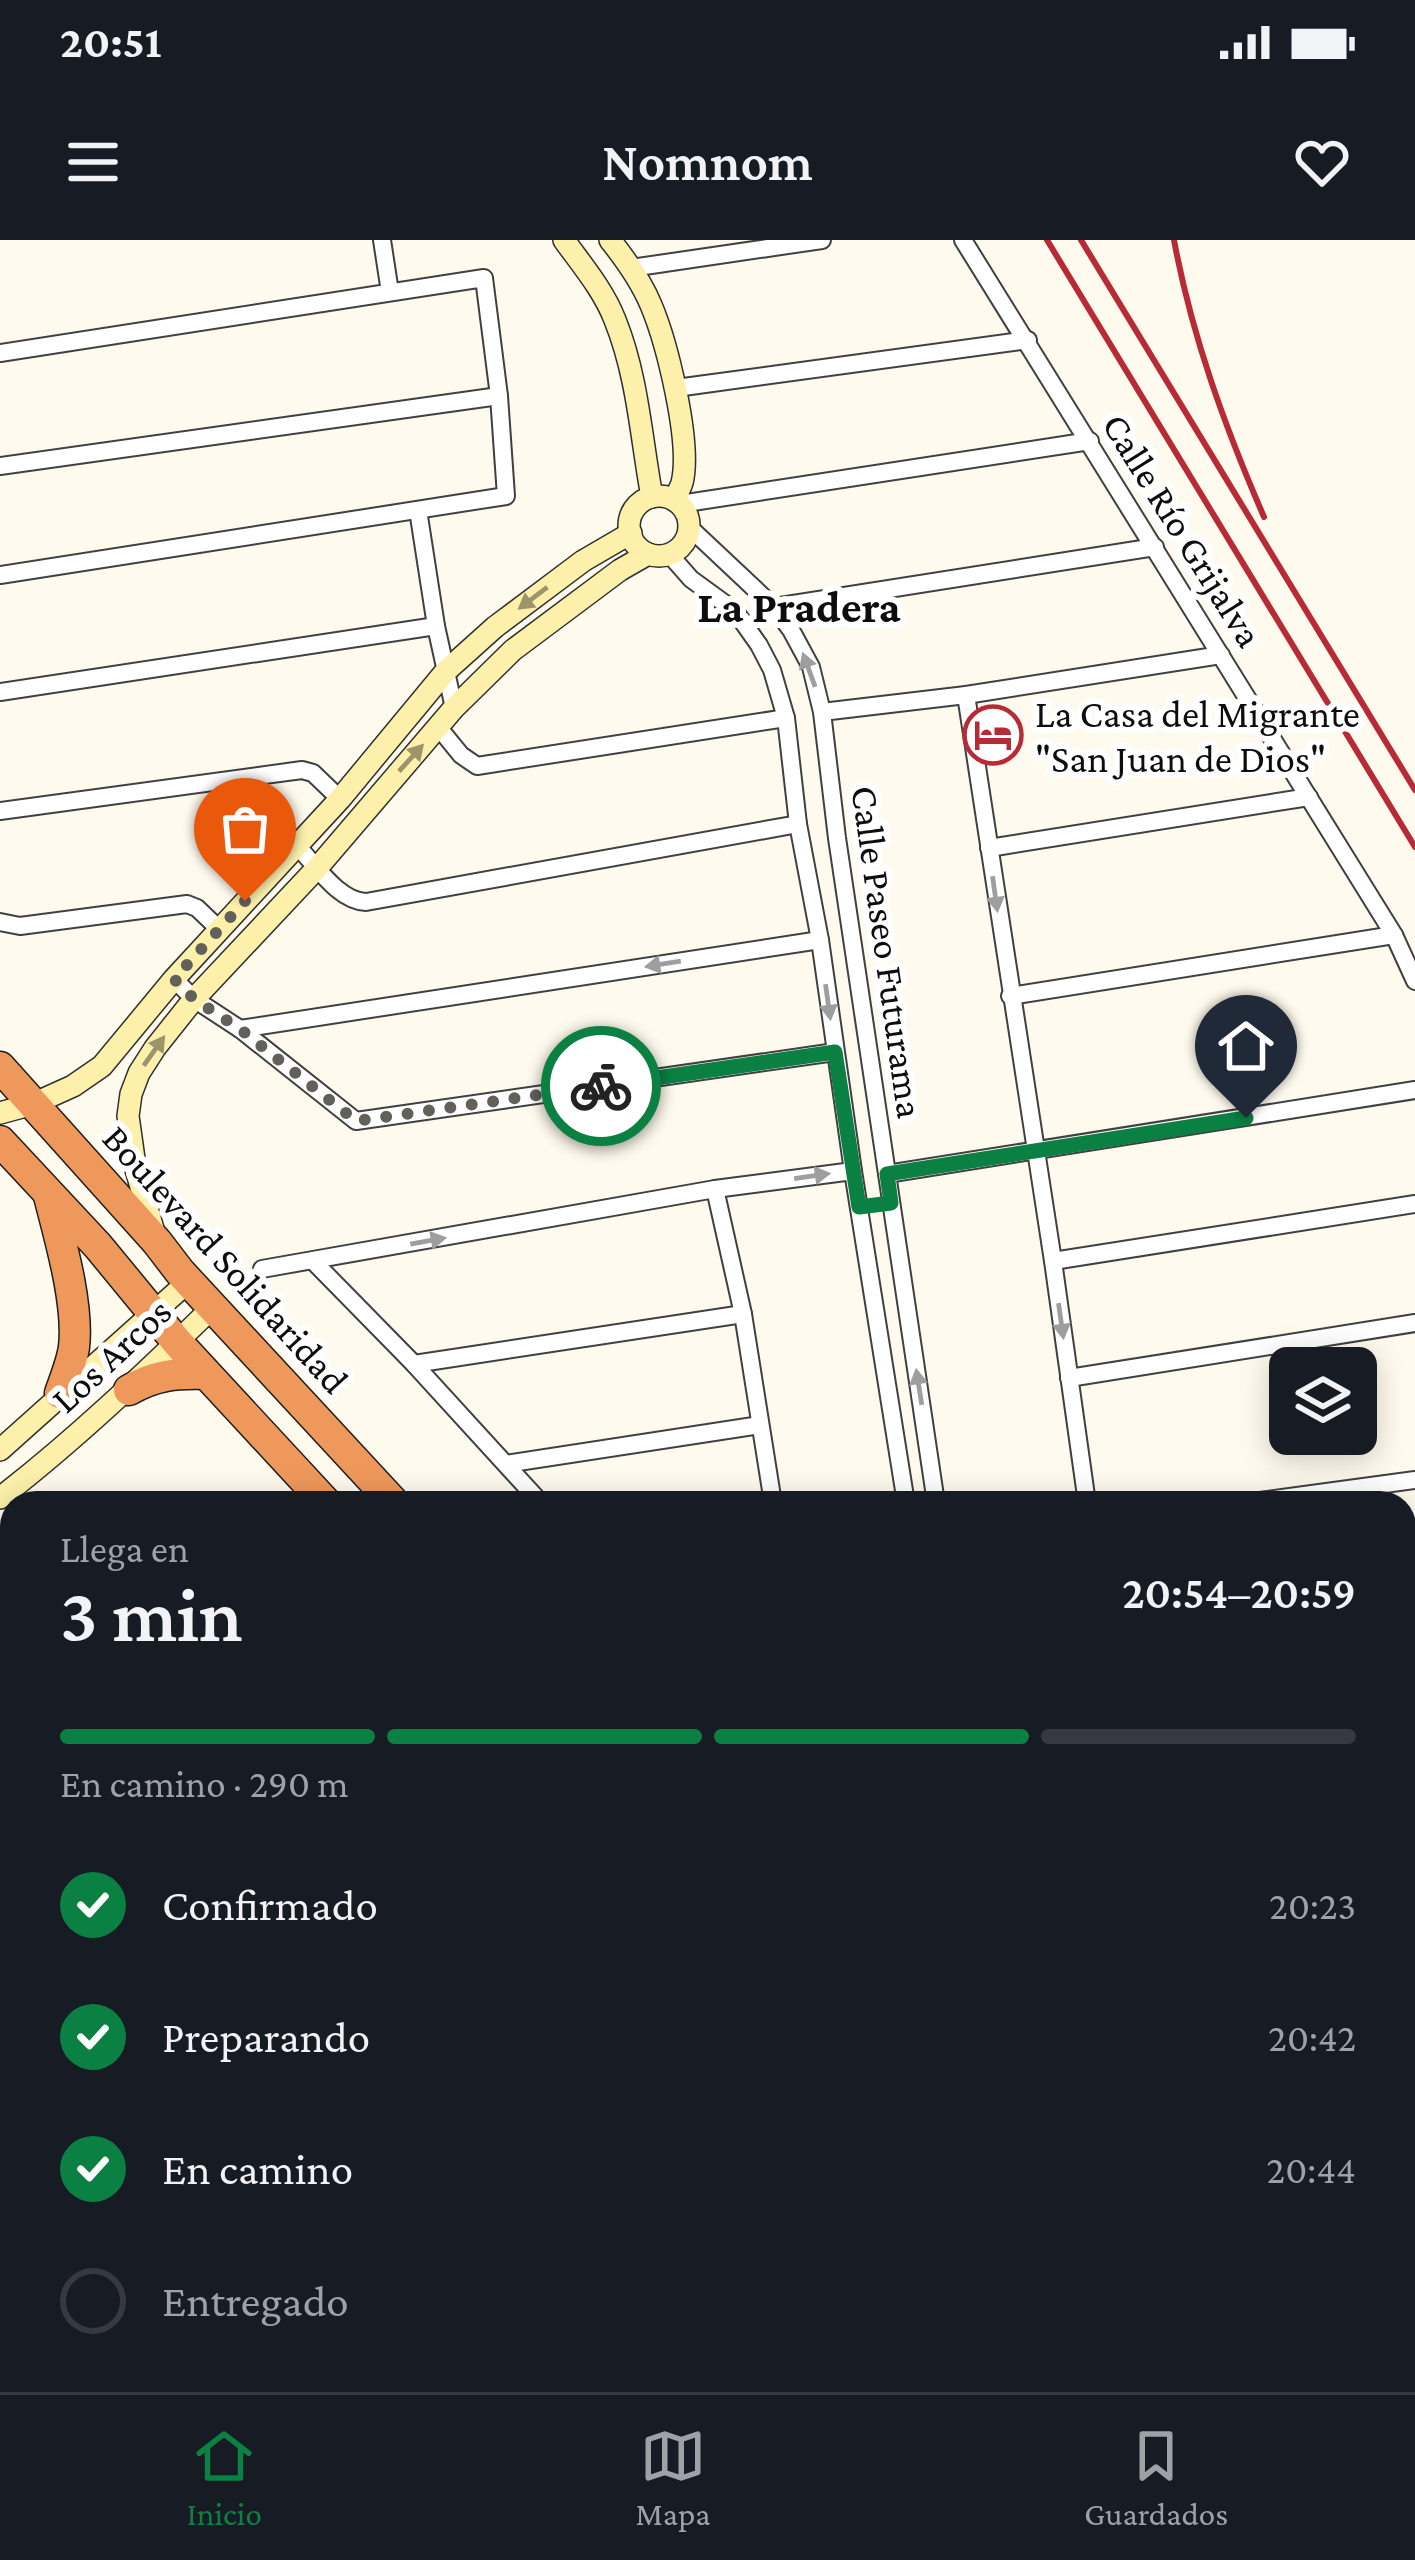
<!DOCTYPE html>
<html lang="es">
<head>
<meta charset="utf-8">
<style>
  :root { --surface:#171b24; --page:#242831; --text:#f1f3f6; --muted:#9ea1a6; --line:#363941; --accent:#0b8043 }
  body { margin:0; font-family:"Crimson Pro",serif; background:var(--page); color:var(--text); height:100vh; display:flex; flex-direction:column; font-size:45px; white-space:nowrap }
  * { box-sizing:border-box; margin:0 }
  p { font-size:39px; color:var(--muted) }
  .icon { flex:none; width:66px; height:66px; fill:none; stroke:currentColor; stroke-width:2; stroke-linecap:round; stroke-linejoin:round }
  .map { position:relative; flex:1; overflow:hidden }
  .sheet { position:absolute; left:0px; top:1251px; width:1416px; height:903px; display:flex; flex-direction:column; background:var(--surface); border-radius:36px 36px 0 0; box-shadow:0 6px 30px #0003 }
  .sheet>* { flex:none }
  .controls { position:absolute; left:1269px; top:1107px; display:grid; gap:24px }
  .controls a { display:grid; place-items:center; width:108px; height:108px; border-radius:18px; background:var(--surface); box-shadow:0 6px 30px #0003; font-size:60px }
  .pin { position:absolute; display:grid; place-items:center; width:102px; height:102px; color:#fff; margin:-123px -51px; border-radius:50% 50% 50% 0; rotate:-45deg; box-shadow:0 0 12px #0007 }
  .pin .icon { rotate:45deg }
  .courier { position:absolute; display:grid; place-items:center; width:120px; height:120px; margin:-60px; border:9px solid #0b8043; border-radius:50%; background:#fff; color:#222; box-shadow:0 3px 15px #0007 }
  .summary em { font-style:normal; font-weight:600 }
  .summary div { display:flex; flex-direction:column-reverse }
  .summary { display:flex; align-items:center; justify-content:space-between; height:204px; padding:0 60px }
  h1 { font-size:78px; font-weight:600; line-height:90px }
  .bar { display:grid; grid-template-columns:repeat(4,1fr); gap:18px 12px; align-content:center; height:144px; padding:0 60px }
  .bar i { height:15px; border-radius:9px; background:var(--line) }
  .bar .on { background:var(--accent) }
  .bar p { grid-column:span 4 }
  ol { padding:0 60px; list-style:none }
  li { display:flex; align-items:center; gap:36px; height:132px }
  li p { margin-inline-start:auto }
  li .icon { padding:12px; border-radius:50%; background:var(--accent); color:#fff; stroke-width:4 }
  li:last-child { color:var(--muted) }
  li i { width:66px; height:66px; border:6px solid var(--line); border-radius:50% }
  .status { display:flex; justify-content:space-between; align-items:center; height:84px; padding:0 60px; background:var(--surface); direction:ltr }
  .status svg { height:33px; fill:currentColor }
  header { display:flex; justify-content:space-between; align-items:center; height:156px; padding:0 60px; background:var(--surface); font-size:54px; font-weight:600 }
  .dock { display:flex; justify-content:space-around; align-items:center; height:168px; border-top:3px solid var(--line); background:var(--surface); font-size:33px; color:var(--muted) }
  .dock a { display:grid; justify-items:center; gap:6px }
  .dock .on { color:var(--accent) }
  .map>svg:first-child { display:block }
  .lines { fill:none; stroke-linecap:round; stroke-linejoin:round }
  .lane-casing { stroke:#404040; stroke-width:10 }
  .street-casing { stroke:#404040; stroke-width:20 }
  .secondary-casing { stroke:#2f2f2f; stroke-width:24 }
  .highway-casing { stroke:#1e1e1e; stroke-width:33 }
  .lane { stroke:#fff; stroke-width:8 }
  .street { stroke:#fff; stroke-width:16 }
  .secondary { stroke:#fcf0ab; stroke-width:21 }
  .highway { stroke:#ef985b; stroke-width:30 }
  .rail { stroke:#b82a36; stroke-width:6 }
  .oneway { fill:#9c956c }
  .oneway2 { fill:#9e9e9e }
  .done { stroke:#61605b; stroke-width:12; stroke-dasharray:0 21.6 }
  .route { stroke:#0b8043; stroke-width:15 }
  .labels { text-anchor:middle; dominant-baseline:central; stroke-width:12; stroke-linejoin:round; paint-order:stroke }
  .street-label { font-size:39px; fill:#0d0d0d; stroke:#fff }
  .poi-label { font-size:39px; fill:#0d0d0d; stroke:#fff; text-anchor:start }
  .quarter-label { font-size:45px; font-weight:bold; fill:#0d0d0d; stroke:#fff }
</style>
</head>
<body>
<div class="status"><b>20:51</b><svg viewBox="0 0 49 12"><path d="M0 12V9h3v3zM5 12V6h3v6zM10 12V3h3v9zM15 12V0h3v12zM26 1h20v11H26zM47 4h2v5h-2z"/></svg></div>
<header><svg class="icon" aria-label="menu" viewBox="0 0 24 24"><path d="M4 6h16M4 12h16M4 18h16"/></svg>Nomnom<svg class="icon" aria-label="heart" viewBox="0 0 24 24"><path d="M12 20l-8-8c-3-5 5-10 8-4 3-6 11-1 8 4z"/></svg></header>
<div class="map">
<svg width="1415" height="2152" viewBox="0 0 1415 2152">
  <rect width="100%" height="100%" fill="#fefaed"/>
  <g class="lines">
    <g class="lane-casing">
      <g id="lane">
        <path d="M860 2142 863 2152"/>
        <path d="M1081 2152 1091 2142"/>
      </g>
    </g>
    <g class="street-casing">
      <g id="street">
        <path d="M382 0 390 52"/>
        <path d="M963 0 1394 695 1415 741"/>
        <path d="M631 28 822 0"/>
        <path d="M0 113 484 38 499 156 506 256 0 335"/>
        <path d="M676 148 1028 100"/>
        <path d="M0 226 499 156"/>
        <path d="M680 264 1090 201"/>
        <path d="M418 270 436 386 454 468"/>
        <path d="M689 287 774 367 791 390 811 427 822 472 837 598 936 1263"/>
        <path d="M669 314 691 339 735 371 759 405 772 430 786 478 798 584 820 700 853 931 906 1263"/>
        <path d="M774 367 1155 307"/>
        <path d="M0 452 436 386"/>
        <path d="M966 455 1053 1021 1087 1263"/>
        <path d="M822 472 966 455 1221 415"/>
        <path d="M439 488 461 515 477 526 786 478"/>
        <path d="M0 571 302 530 313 533 340 559"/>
        <path d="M297 606C316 625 338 661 366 662L798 584"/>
        <path d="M989 608 1309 557"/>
        <path d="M0 682 20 686 187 664 197 668 219 689"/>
        <path d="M174 739 194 759 240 789 356 881 835 812"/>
        <path d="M1010 756 1394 695"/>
        <path d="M240 789 820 700"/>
        <path d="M887 934 1415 850"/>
        <path d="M715 949 743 1074 773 1263"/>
        <path d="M313 1021 414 1124 541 1263"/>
        <path d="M1053 1021 1415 964"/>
        <path d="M262 1029 715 949 853 931"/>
        <path d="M414 1124 743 1074"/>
        <path d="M1069 1138 1415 1083"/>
        <path d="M506 1224 760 1185"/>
        <path d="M1245 1263 1415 1240"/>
      </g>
    </g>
    <g class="secondary-casing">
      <g id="secondary">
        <path d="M564 0C582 25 604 51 615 80 638 137 641 198 652 257"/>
        <path d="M610 0C626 20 641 41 651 65 667 103 692 203 682 243 682 244 675 259 674 260"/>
        <circle cx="659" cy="286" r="30"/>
        <path d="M0 873 33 864 73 846 102 826 174 739 340 559 446 431 495 387 583 321 631 293"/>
        <path d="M155 996 135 926 128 876 131 854 139 833 155 808 194 759 318 627 454 468 513 410 620 330 648 314"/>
        <path d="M0 1210 189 1041"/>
        <path d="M0 1258C76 1199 144 1134 213 1067"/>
      </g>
    </g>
    <g class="highway-casing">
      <g id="highway">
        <path d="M0 827 157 1002 180 1032 394 1263"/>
        <path d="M0 901 98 1006 177 1102 326 1263"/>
        <path d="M49 956C60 999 79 1064 74 1107 72 1122 65 1139 60 1153"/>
        <path d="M129 1150C155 1135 176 1133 206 1134"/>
        <path d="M1137 2142 1146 2152"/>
        <path d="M1200 2142 1209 2152"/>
      </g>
    </g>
    <use href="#lane" class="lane"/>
    <use href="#street" class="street"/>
    <use href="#secondary" class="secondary"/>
    <use href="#highway" class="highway"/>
    <g class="rail">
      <path d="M1047 0 1415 607"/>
      <path d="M1081 0 1415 550"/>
      <path d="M1174 0C1192 97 1225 187 1264 277"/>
    </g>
  </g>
  <defs><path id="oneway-solid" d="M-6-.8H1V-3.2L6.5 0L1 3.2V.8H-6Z" transform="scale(3)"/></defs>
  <g class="oneway">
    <use href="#oneway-solid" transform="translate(533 358) rotate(143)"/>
    <use href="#oneway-solid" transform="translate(411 518) rotate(-48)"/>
    <use href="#oneway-solid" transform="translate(154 811) rotate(-55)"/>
  </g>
  <g class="oneway2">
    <use href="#oneway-solid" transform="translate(809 430) rotate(-110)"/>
    <use href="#oneway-solid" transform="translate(995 654) rotate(82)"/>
    <use href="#oneway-solid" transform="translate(663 724) rotate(171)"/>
    <use href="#oneway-solid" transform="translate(828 762) rotate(82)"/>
    <use href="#oneway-solid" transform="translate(812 936) rotate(-8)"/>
    <use href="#oneway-solid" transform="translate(428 1001) rotate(-10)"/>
    <use href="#oneway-solid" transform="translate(1061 1081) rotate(82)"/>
    <use href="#oneway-solid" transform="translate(919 1147) rotate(-99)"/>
  </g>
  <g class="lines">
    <path class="done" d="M245 661 174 739 194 759 240 789 356 881 601 846"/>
    <path class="route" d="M601 846 835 812 859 967 891 963 887 934 1246 878"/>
  </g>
  <defs>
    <g id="hotel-ring" transform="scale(3)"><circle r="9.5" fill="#fff" stroke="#b82a36" stroke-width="1.5"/><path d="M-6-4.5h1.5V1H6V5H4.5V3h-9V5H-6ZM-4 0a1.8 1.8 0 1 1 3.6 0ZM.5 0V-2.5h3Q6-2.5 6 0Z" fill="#b82a36"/></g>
  </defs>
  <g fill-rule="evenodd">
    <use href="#hotel-ring" x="993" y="495"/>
  </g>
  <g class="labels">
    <g class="street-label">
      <text transform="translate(1183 290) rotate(58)">Calle Río Grijalva</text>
      <text transform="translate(888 712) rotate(82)">Calle Paseo Futurama</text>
      <text transform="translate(226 1019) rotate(48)">Boulevard Solidaridad</text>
      <text transform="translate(111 1115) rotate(-43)">Los Arcos</text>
    </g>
    <g class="poi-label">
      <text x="1035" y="473">La Casa del Migrante<tspan x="1035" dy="45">"San Juan de Dios"</tspan></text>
    </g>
    <g class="quarter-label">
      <text x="799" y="367">La Pradera</text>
    </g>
  </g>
</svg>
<div class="controls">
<a><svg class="icon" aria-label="layers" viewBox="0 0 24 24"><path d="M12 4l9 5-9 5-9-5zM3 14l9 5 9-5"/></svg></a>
</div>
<div class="pin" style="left:245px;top:661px;background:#ea580c"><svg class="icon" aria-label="bag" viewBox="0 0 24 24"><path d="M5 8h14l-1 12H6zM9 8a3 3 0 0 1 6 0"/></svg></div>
<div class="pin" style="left:1246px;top:878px;background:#1f2937"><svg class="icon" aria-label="home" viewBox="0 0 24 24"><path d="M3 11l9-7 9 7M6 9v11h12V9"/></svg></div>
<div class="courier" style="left:601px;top:846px"><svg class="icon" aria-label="bike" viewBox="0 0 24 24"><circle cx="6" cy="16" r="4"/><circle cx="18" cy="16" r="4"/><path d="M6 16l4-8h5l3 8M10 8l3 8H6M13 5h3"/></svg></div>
<section class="sheet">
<div class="summary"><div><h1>3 min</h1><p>Llega en</p></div><em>20:54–20:59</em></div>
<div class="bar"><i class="on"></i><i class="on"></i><i class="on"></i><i></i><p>En camino · 290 m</p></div>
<ol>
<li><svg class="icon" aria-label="check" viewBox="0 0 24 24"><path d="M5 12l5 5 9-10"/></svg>Confirmado<p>20:23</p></li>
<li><svg class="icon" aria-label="check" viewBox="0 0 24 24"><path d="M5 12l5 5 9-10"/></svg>Preparando<p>20:42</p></li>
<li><svg class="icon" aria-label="check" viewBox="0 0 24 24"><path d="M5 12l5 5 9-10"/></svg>En camino<p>20:44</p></li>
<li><i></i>Entregado</li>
</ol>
</section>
</div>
<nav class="dock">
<a class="on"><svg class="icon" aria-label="home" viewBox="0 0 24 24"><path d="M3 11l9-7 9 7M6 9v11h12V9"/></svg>Inicio</a>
<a><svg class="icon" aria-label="map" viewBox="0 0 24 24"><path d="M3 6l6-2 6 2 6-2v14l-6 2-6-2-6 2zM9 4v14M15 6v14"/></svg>Mapa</a>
<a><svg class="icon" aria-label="saved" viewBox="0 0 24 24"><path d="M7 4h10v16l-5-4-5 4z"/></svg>Guardados</a>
</nav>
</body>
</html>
